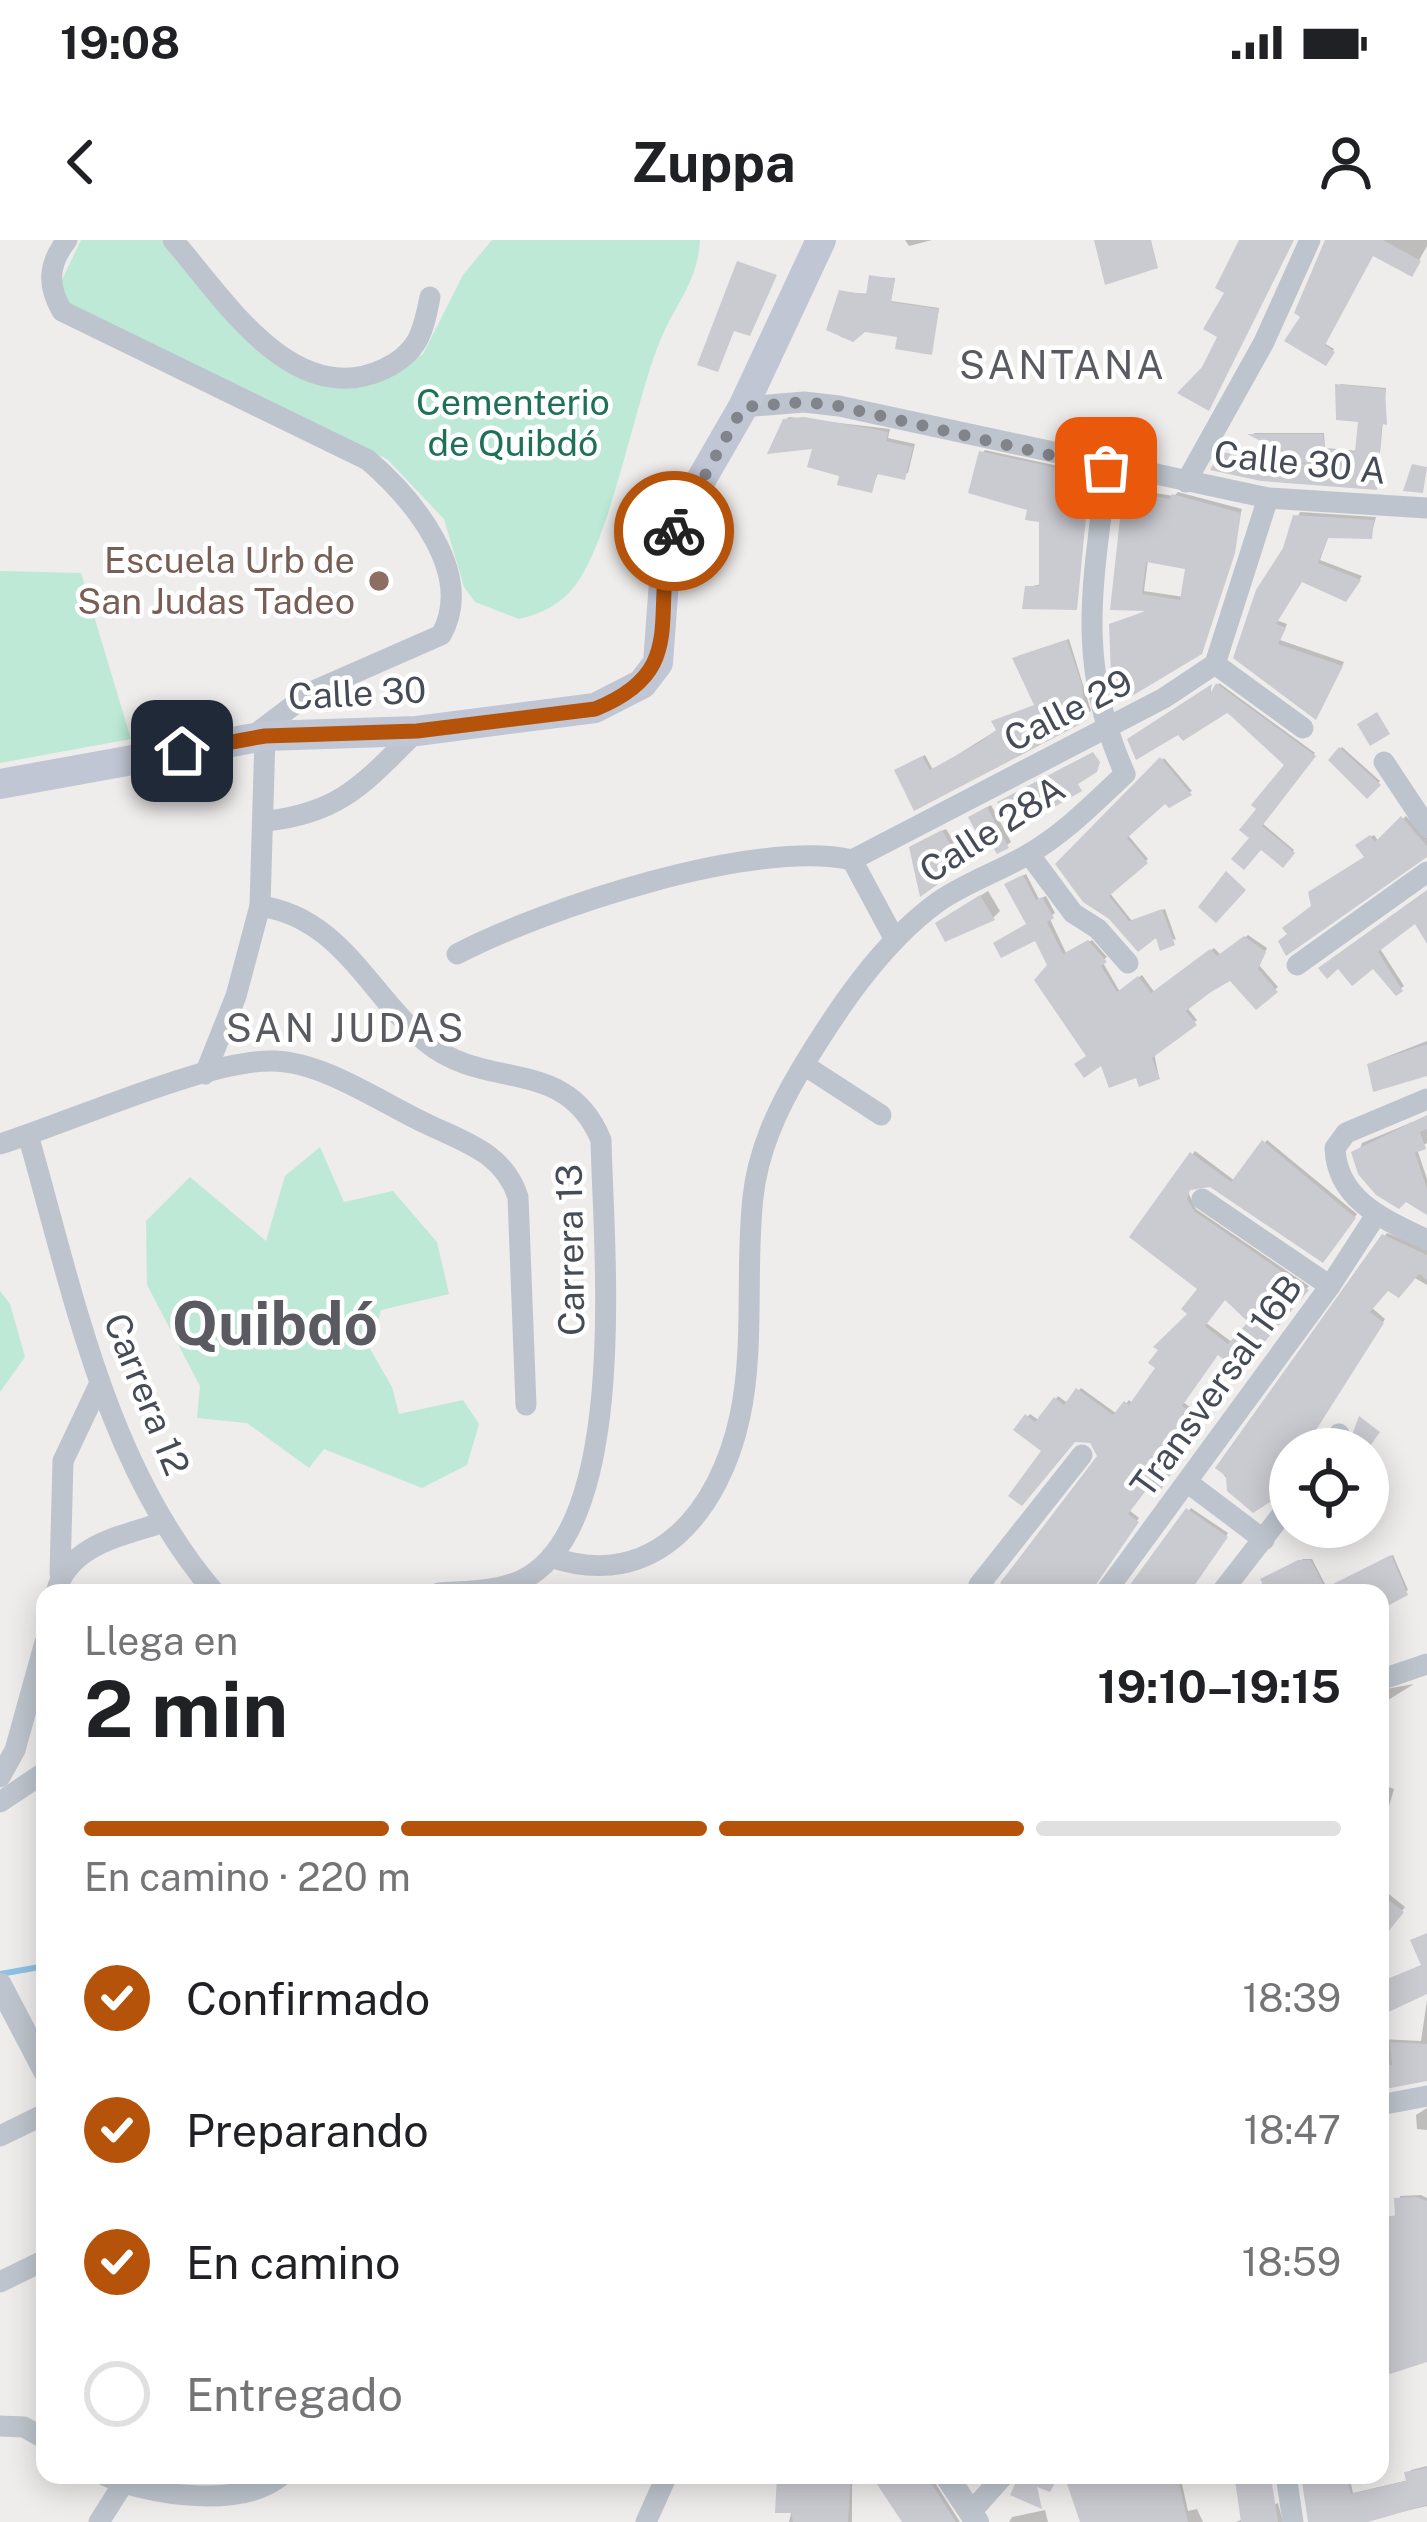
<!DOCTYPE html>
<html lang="es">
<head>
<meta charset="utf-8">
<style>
  :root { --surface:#fff; --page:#f6f6f6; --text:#202124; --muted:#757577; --line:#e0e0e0; --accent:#b45309 }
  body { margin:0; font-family:"Public Sans",sans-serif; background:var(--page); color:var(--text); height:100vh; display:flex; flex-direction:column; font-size:45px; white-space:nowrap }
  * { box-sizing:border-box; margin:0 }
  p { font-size:39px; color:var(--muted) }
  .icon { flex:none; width:66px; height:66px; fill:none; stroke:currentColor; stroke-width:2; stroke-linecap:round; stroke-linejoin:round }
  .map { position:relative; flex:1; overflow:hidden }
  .panel { position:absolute; left:36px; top:1344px; width:1353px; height:900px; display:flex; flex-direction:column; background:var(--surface); border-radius:24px; box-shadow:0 6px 30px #0003 }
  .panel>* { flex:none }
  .tools { position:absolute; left:1269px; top:1188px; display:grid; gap:24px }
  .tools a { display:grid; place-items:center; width:120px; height:120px; border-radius:50%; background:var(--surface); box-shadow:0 6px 30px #0003; font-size:60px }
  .pin { position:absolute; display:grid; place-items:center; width:102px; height:102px; color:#fff; margin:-51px; border-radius:24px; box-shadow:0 6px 18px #0006 }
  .courier { position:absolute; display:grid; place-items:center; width:120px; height:120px; margin:-60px; border:9px solid #b45309; border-radius:50%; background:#fff; color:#222; box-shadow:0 3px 15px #0007 }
  .head em { font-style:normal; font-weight:700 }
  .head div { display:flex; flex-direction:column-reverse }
  .head { display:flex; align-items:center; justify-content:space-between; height:204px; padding:0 48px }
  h1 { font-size:78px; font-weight:700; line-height:90px }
  .bar { display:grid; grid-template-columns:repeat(4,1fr); gap:18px 12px; align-content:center; height:144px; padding:0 48px }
  .bar i { height:15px; border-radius:9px; background:var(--line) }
  .bar .on { background:var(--accent) }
  .bar p { grid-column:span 4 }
  ol { padding:0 48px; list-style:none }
  li { display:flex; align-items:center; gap:36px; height:132px }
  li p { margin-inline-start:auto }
  li .icon { padding:12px; border-radius:50%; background:var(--accent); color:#fff; stroke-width:4 }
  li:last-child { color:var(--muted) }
  li i { width:66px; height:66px; border:6px solid var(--line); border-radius:50% }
  .status { display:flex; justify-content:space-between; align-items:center; height:84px; padding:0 60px; background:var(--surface); direction:ltr }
  .status svg { height:33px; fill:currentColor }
  header { display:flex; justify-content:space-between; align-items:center; height:156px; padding:0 48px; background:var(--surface); font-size:54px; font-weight:700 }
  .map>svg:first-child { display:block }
  .green { fill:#bde9d6 }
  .shadow { fill:#0003; fill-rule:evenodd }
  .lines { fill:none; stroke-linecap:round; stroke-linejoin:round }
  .stream { stroke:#8ec2e3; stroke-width:6 }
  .building { fill:#cacad1; fill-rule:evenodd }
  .minor { stroke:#bec4cd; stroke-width:21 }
  .tertiary { stroke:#bec4cd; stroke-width:24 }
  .secondary { stroke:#c0c6d4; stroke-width:30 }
  .done { stroke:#81848b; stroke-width:12; stroke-dasharray:0 21.6 }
  .route { stroke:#b45309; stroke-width:15 }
  .education-dot { fill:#8d6e63; stroke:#fff; stroke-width:4.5 }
  .labels { text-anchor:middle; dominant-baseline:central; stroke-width:9; stroke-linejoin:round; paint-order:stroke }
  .park-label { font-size:36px; fill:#1e7157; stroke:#fff }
  .street-label { font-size:36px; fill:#464c57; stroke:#fff }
  .education-label { font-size:36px; fill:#785e54; stroke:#fff; text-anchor:end }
  .neighbourhood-label { font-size:39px; letter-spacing:3px; fill:#595b60; stroke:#fff }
  .town-label { font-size:60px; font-weight:bold; fill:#595b60; stroke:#fff }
</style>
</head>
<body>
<div class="status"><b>19:08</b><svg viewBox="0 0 49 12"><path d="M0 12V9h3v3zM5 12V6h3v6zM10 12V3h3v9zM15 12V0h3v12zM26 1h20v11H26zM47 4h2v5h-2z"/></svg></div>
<header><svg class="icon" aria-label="back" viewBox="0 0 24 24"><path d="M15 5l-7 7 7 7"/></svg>Zuppa<svg class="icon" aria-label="person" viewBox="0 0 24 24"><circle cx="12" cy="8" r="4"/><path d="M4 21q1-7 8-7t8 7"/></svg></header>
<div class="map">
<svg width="1427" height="2282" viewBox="0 0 1427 2282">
  <rect width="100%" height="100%" fill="#efecec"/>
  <g class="green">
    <path d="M81 0H162L253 107 316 142 393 132 423 114 463 35 492 0H700C698 42 675 64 660 101 634 164 611 300 574 347 560 365 540 374 519 379L475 362 464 347 444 279 387 219 66 65 59 46Z"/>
    <path d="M0 331 81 333 131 499 0 523Z"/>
    <path d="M320 907 344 962 393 951 437 1002 449 1054 381 1070 370 1109 392 1147 399 1174 463 1160 479 1184 467 1225 422 1248 324 1209 309 1228 247 1183 197 1178 200 1146 147 1045 146 981 190 937 266 1001 285 936Z"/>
    <path d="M0 1051 10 1064 25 1117 0 1152Z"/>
  </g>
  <g class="shadow">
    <path d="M905 0H932L909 6Z"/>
    <path d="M1331 0H1427V6L1413 31 1373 13 1324 103 1334 109 1325 122 1305 75Z"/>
    <path d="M872 37 895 38 891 61 939 68 931 112 901 94 864 89 852 99 841 97 842 52 870 54Z"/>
    <path d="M1340 144 1386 148 1377 245 1222 214 1310 223 1253 193H1324L1325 208 1358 211 1361 179Z"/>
    <path d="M789 177 890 189 888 198 915 204 908 233 879 231 871 250 842 233 785 181Z"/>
    <path d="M985 210 1081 231 1079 241 1089 242 1076 367 1028 347 1042 344V279L982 213Z"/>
    <path d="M1129 249 1174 256 1178 252 1242 269 1200 412 1112 386 1152 368 1113 367ZM1148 320 1188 327 1184 357 1144 351Z"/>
    <path d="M1300 272 1376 277 1371 296 1329 295 1320 320 1362 336 1349 355 1302 339 1276 380 1287 384 1280 400 1344 422 1319 473 1236 417Z"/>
    <path d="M1069 399 1091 471 915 567 898 531 925 515 933 530 1037 465 1018 416Z"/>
    <path d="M1219 443 1315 513 1262 583 1294 610 1282 624 1253 598 1288 525 1227 469 1183 497 1211 447V460Z"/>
    <path d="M1342 507 1380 541 1367 555 1332 519Z"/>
    <path d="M1164 518 1192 551 1169 564 1165 560 1127 594 1148 619 1109 652 1132 681 1165 669 1176 700 1157 694 1139 708 1059 625Z"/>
    <path d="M991 565 1011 602 1007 605 975 574Z"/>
    <path d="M1406 576 1427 598V616L1367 617 1361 603 1374 595 1379 602Z"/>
    <path d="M946 589 964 618 942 631 939 640 916 604Z"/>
    <path d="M1026 634 1039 659 1046 656 1055 673 1049 677 1066 713 1092 700 1107 717 1102 721 1120 752 1142 735 1155 753 1214 708 1221 715 1248 695 1267 708 1259 725 1278 747 1256 766 1231 737 1186 766 1197 780 1154 813 1159 837 1089 816 1011 642Z"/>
    <path d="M988 651 1000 671 993 678 946 677Z"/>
    <path d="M1427 653V696L1416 679 1379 707 1404 746 1396 752 1373 725 1352 742 1338 725 1327 734 1322 728Z"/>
    <path d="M1427 801V833L1370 825 1373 822Z"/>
    <path d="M1427 876V903L1417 909 1427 939V970L1356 922 1362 903Z"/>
    <path d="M1267 900 1357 974 1322 1019 1211 944 1196 942 1188 952 1196 969 1309 1046 1239 1128 1218 1111 1183 1162 1205 1178 1159 1250 1147 1245 1129 1270 1139 1278 1092 1345 1095 1353H1018L1100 1216 1092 1200 1075 1199 1045 1211 1017 1190 1030 1174 1040 1181 1058 1156 1069 1164 1081 1148 1117 1174 1129 1160 1133 1164 1191 1073 1201 1048 1133 996 1195 911 1235 941ZM1225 1056 1252 1082 1233 1103 1205 1082Z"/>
    <path d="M1387 993 1427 1009V1045L1413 1037 1388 1047 1371 1067 1385 1079 1303 1209H1290V1230L1271 1261 1243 1262 1219 1228Z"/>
    <path d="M1191 1268 1228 1293 1187 1353H1127Z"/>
    <path d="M1393 1315 1408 1350 1380 1366V1353H1261L1259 1349 1265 1338 1303 1319H1312L1327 1348Z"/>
    <path d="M1380 1376 1388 1414 1380 1417Z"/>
    <path d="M1414 1444 1380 1465V1450Z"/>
    <path d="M1380 1544 1394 1549 1380 1597Z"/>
    <path d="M1380 1647 1405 1667 1383 1694 1380 1692Z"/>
    <path d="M1427 1760V1840L1380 1845V1799L1421 1801Z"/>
    <path d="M1427 1868V1890L1417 1889 1416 1875Z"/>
    <path d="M1421 1955 1427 1958V2118L1380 2114V2028L1385 2027 1380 2025V1978L1398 1975 1400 1956Z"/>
    <path d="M1427 2226V2266L1358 2282H1310L1304 2235H1349L1353 2253 1409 2240 1411 2230Z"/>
    <path d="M826 2235H864L852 2245V2282H789L792 2269Z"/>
    <path d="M875 2235H930L960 2282H905Z"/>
    <path d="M1068 2235H1180L1188 2271 1197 2269 1203 2282H1082Z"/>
    <path d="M1278 2263 1283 2282H1236Z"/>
    <path d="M1045 2270 1048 2282H1009L1012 2277Z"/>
  </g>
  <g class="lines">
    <path class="stream" d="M0 1734 45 1726"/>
  </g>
  <g class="building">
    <path d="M1094 0H1151L1158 28 1105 45Z"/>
    <path d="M1239 0H1294L1209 171 1177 153 1202 127 1217 97 1203 89 1224 53 1215 48Z"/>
    <path d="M1325 0H1383L1421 21 1412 37 1373 16 1325 105 1335 112 1326 126 1284 101 1300 77 1294 73Z"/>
    <path d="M737 21 777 35 750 96 734 91 718 132 697 125Z"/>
    <path d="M869 35 895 39 891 62 939 69 932 115 895 109 897 97 865 92 853 102 826 90 839 50 866 55Z"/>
    <path d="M1335 144 1385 149 1387 185 1382 184 1377 250 1261 241 1210 230 1220 212 1306 224 1247 194H1323L1325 209 1355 212 1358 182 1336 180Z"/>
    <path d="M804 177 879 190 888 192 886 201 913 207 905 240 877 234 872 253 837 245 839 236 807 227 812 209 767 214 783 179Z"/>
    <path d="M1097 182 1145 196 1140 210 1090 204Z"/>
    <path d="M979 211 1080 233 1078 243 1087 245 1088 256 1077 370 1022 369 1025 346H1039V282L1025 280 1027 270 968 253Z"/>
    <path d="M1412 224 1427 227 1423 253 1403 251Z"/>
    <path d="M1123 251 1170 259 1172 254 1241 273 1235 313 1202 414 1122 462 1111 434 1109 384 1146 371 1110 370ZM1146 322 1185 329 1180 360 1142 354Z"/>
    <path d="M1293 275 1374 280 1372 299 1328 298 1318 323 1361 340 1346 362 1302 342 1276 384 1286 388 1278 404 1343 426 1316 480 1233 418 1256 350 1283 308Z"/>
    <path d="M1067 400 1082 445 1086 481 914 571 894 530 922 516 930 530 982 501 996 490 991 481 1034 465 1012 418Z"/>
    <path d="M1216 443 1316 516 1262 586 1295 613 1283 628 1261 610 1244 630 1231 619 1249 598 1239 590 1256 569 1251 565 1284 525 1231 476 1227 473 1183 501 1178 495 1136 520 1127 499 1212 444 1210 454Z"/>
    <path d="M1377 472 1390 494 1370 506 1357 484Z"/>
    <path d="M1339 507 1381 545 1367 559 1328 520Z"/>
    <path d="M1093 512 1100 522 1097 532 1078 544 1082 551 1044 573 1015 583 997 562Z"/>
    <path d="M1160 517 1192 555 1169 568 1165 564 1127 598 1148 623 1109 656 1129 681 1162 669 1175 705 1160 711 1156 698 1138 712 1109 679 1083 662 1055 624Z"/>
    <path d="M987 567 1009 608 997 614 991 604 985 608 968 577Z"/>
    <path d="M1401 576 1427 606V617L1286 716 1278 701 1287 694 1282 688 1311 666 1308 652 1364 617 1355 605 1370 595 1375 602Z"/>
    <path d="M942 590 962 624 939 636 941 642 920 657 909 607Z"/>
    <path d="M1226 631 1246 650 1216 683 1198 667Z"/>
    <path d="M1023 635 1036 660 1042 657 1054 678 1047 682 1063 714 1088 700 1107 722 1101 726 1117 752 1138 736 1151 753 1210 709 1217 716 1244 696 1266 712 1258 729 1278 752 1256 770 1230 741 1211 752 1186 771 1197 785 1152 818 1160 839 1139 847 1136 838 1109 848 1101 826 1084 838 1074 824 1086 816 1034 740 1047 725 1035 701 1001 718 993 703 1026 684 1004 644Z"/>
    <path d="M1427 650V704L1415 684 1378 712 1403 751 1396 756 1373 729 1352 746 1338 729 1327 739 1318 728Z"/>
    <path d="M980 655 995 680 945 702 935 683Z"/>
    <path d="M1427 804V836L1373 852 1367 824Z"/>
    <path d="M1427 875V889L1420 892 1426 909 1415 913 1427 949V975L1406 962 1399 969 1376 955 1358 934 1351 912Z"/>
    <path d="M1262 900 1356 978 1323 1023 1210 947 1190 950 1187 959 1194 971 1309 1050 1239 1132 1218 1115 1182 1166 1204 1182 1157 1256 1147 1249 1128 1274 1139 1282 1090 1353H1013L1000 1343 1097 1216 1090 1203 1075 1202 1022 1266 1008 1256 1041 1211 1013 1190 1025 1174 1035 1182 1054 1157 1064 1165 1076 1148 1113 1175 1124 1161 1129 1165 1155 1128 1148 1123 1158 1110 1153 1107 1187 1074 1181 1069 1197 1049 1129 997 1190 912 1231 942ZM1225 1060 1248 1082 1228 1104 1205 1086Z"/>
    <path d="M1382 994 1427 1015V1040L1419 1034 1399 1058 1388 1051 1370 1072 1384 1083 1304 1209H1290V1249L1253 1273 1227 1251 1226 1236 1215 1228Z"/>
    <path d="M1359 1176 1380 1192 1368 1209H1347Z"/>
    <path d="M1186 1268 1228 1297 1189 1353H1124Z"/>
    <path d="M1391 1315 1408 1355 1380 1370V1353H1268L1260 1339 1298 1320H1311L1325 1348Z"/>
    <path d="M1390 1661 1404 1672 1380 1702V1674Z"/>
    <path d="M1427 1693V1754L1380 1776V1742L1421 1725 1410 1700Z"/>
    <path d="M1390 1802 1427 1804V1841L1380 1850V1826L1392 1825Z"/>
    <path d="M1416 1957 1427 1961V2122L1390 2134 1380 2117 1381 1977 1395 1976 1394 1958Z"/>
    <path d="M1427 2228V2265L1368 2282H1308L1301 2235H1345L1351 2254 1406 2241 1404 2232Z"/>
    <path d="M777 2235H851L848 2282H793L791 2273H775Z"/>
    <path d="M871 2235H926L956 2282H902Z"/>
    <path d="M1019 2235H1059L1050 2252 1037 2247 1042 2269 1010 2255Z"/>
    <path d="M1064 2235H1177L1188 2282H1080Z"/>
    <path d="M1271 2237 1278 2282H1241L1235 2240Z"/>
  </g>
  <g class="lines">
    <g class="minor">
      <path d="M67 0C48 24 47 45 62 71L368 220C413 259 476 334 441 395L311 452 253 496"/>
      <path d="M173 0C222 56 293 172 384 129 418 113 423 93 430 57"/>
      <path d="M743 167 804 162 839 166 1268 258 1427 268"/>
      <path d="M1186 242 1264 102 1310 0"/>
      <path d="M1215 424 1268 258"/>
      <path d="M1215 424 1303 488"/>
      <path d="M1384 522 1427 587"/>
      <path d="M267 581C342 573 366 541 417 491"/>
      <path d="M1029 614 1073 673 1098 689 1128 723"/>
      <path d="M852 620 1164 458 1215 424"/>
      <path d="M260 666C340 677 369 754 426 802 486 852 566 815 601 900 603 1002 631 1287 522 1340 497 1352 466 1351 439 1353"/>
      <path d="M457 714C545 668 756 598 852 620L894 698"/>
      <path d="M1297 725 1427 632"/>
      <path d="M804 825 881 875"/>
      <path d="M205 834 236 756 260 666 265 496"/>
      <path d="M1427 859 1346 893 1335 908C1337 961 1386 980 1427 1000"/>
      <path d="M28 895C73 1051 106 1227 215 1353"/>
      <path d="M0 904C68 883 211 818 275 821 326 823 383 864 429 885 467 903 504 914 518 957L526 1165"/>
      <path d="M1202 959 1330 1046"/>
      <path d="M1328 1209 1339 1194"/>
      <path d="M1187 1242 1264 1300"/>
      <path d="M551 1317C655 1353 720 1270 740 1176 755 1105 745 1029 753 957 758 911 777 870 800 831 836 771 881 703 938 662 965 643 998 632 1027 615 1064 594 1094 563 1125 534 1075 422 1093 345 1107 228"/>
      <path d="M60 1334 63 1221 99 1145"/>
      <path d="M56 1353C67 1305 122 1296 164 1282"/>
      <path d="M989 1353 979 1345 1082 1215"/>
      <path d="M1105 1353 1330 1046 1376 975"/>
      <path d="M1221 1353 1290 1264"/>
      <path d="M1380 1440 1427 1424"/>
      <path d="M0 1537 15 1510 45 1402"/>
      <path d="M0 1562 45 1532"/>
      <path d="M1380 1865 1427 1856"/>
      <path d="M0 1896 45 1874"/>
      <path d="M0 2042 45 2020"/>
      <path d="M0 2186 24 2187 45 2199"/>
      <path d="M104 2235C148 2256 244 2269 282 2235"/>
      <path d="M1286 2235 1293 2282"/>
      <path d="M971 2272 1004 2235"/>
      <path d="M99 2282 123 2244"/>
      <path d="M646 2282 667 2235"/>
    </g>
    <g class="tertiary">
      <path d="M0 1745 45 1831"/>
      <path d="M946 2235 977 2282"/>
    </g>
    <path class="secondary" d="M0 544 265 496 417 491 595 468 642 444 658 423 666 314 679 278 743 167 821 0"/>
  </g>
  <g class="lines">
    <path class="done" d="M674 291 743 167 805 162 838 166 1106 228"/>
    <path class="route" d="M182 511 265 496 417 491 595 469C694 429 647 372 674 291"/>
  </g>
  <circle class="education-dot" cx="379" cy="341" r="12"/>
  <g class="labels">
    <g class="park-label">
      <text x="513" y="162">Cementerio<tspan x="513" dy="41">de Quibdó</tspan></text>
    </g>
    <g class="street-label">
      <text transform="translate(1300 222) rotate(6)">Calle 30 A</text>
      <text transform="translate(357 453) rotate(-3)">Calle 30</text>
      <text transform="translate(1068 470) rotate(-27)">Calle 29</text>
      <text transform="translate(992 589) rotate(-33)">Calle 28A</text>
      <text transform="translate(570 1010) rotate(-91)">Carrera 13</text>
      <text transform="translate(1216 1146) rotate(-54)">Transversal 16B</text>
      <text transform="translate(147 1154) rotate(68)">Carrera 12</text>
    </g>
    <g class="education-label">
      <text x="355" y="320">Escuela Urb de<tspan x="355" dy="41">San Judas Tadeo</tspan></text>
    </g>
    <g class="neighbourhood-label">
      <text x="1063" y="125">SANTANA</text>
      <text x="346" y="788">SAN JUDAS</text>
    </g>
    <g class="town-label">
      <text x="275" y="1083">Quibdó</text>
    </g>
  </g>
</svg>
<div class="tools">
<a><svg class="icon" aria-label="locate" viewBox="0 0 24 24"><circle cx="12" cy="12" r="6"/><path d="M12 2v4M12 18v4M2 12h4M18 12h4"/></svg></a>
</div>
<div class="pin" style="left:1106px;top:228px;background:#ea580c"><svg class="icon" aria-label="bag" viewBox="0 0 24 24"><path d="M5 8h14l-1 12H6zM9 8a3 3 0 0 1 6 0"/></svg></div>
<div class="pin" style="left:182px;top:511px;background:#1f2937"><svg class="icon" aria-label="home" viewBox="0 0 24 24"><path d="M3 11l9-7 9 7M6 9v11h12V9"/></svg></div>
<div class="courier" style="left:674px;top:291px"><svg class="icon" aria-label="bike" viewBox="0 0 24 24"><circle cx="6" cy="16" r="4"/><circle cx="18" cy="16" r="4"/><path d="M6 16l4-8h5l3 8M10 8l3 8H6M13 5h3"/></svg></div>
<section class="panel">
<div class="head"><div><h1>2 min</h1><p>Llega en</p></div><em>19:10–19:15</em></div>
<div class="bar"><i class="on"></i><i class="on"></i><i class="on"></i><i></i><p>En camino · 220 m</p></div>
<ol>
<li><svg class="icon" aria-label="check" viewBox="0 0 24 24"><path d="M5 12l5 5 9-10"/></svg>Confirmado<p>18:39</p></li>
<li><svg class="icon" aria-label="check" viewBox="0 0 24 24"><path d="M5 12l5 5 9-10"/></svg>Preparando<p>18:47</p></li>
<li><svg class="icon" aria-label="check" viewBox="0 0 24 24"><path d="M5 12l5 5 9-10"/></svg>En camino<p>18:59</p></li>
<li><i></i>Entregado</li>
</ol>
</section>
</div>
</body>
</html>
